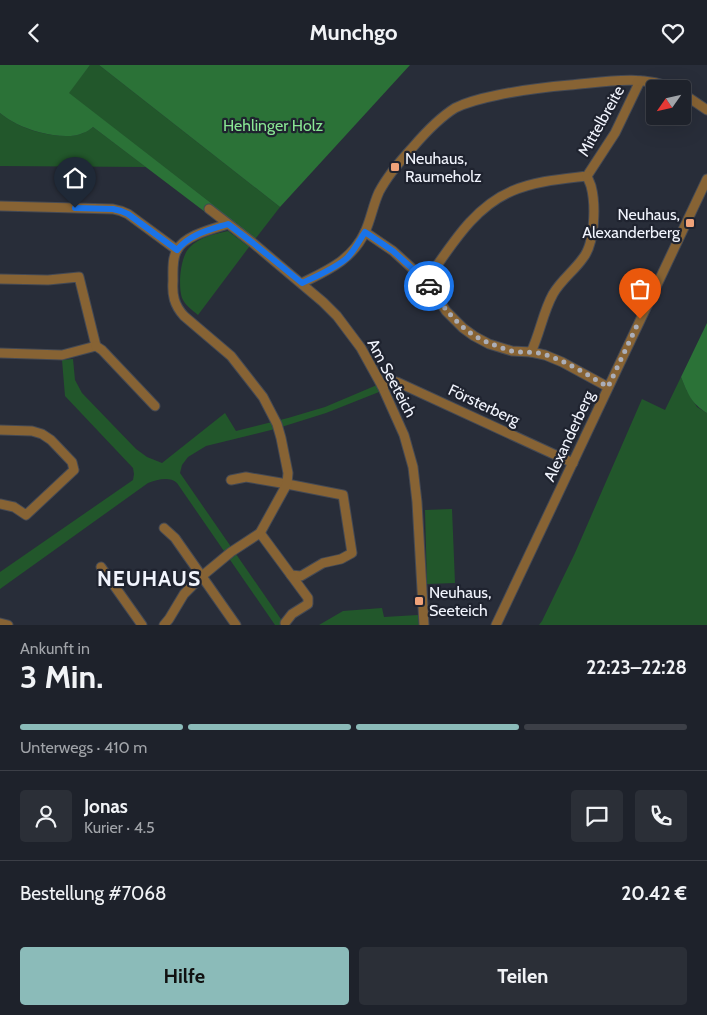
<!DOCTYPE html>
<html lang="de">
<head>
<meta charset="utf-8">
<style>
  :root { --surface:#1e222b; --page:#2b2f37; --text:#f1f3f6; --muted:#a1a4a9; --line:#3c3f47; --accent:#8bbbb9 }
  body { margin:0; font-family:Cabin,sans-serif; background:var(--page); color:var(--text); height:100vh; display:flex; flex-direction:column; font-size:19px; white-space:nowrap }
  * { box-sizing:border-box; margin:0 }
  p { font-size:16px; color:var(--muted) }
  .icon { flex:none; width:28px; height:28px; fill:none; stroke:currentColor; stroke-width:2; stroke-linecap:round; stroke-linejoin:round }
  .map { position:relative; height:560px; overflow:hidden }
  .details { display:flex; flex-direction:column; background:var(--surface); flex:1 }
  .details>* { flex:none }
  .needle { width:32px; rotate:236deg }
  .controls { position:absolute; left:646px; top:15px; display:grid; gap:10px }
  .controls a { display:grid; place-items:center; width:45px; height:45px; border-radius:5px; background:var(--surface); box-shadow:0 5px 20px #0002,0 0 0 1px var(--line); font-size:25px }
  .pin { position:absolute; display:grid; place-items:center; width:42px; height:42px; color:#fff; margin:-51px -21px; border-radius:50% 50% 50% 0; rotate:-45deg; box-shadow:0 0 5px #0007 }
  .pin .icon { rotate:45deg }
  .courier { position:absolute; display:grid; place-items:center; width:50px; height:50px; margin:-25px; border:4px solid #1a73e8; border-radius:50%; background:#fff; color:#222; box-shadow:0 1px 6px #0007 }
  .head em { font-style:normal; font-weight:800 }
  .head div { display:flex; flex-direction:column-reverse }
  .head { display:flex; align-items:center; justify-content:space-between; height:85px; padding:0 20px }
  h1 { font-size:32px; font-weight:800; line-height:38px }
  .bar { display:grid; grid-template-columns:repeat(4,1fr); gap:8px 5px; align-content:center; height:60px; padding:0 20px }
  .bar i { height:6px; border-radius:4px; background:var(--line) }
  .bar .active { background:var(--accent) }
  .bar p { grid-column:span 4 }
  .line { display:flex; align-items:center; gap:12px; padding:0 20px; border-top:1px solid var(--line) }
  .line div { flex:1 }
  .round { display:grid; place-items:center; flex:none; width:52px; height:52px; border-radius:5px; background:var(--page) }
  .button { display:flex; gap:10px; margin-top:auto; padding:10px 20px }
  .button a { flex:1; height:58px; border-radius:5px; background:var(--accent); color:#111; font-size:20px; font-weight:800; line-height:58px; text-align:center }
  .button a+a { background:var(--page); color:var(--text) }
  header { display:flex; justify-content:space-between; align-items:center; height:65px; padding:0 20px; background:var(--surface); font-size:22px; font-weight:800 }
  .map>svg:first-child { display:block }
  .green { fill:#22572b }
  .forest { fill:#2b7237 }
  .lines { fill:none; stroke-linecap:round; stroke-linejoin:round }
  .minor-casing { stroke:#444954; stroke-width:11 }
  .minor { stroke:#876334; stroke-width:9 }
  .done { stroke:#abaeb8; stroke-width:5; stroke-dasharray:0 9 }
  .route { stroke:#1a73e8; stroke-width:6 }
  .poi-dot { fill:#f0a279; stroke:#1f232f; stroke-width:2 }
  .labels { text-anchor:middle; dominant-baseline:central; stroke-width:4.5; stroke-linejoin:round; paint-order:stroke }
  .street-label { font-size:16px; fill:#f1f4fd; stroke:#1f232f }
  .park-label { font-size:16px; fill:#89e694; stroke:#1f232f }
  .poi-label { font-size:16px; fill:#f1f4fd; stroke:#1f232f; text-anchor:start }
  .district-label { font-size:21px; font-weight:bold; letter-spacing:1px; fill:#f1f4fd; stroke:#1f232f }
</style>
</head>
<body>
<header><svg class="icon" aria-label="back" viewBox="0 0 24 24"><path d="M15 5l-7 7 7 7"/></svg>Munchgo<svg class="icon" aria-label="heart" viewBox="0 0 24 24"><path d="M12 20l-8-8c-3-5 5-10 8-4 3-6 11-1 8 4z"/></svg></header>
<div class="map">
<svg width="707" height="560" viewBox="0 0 707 560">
  <rect width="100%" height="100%" fill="#282d39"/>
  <g class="green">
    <path d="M90 0H99L280 142 256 173 68 28Z"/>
    <path d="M0 48C5 52 11 56 17 59 32 67 66 76 83 68 86 67 90 64 93 62L146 102 0 101Z"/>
    <path d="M228 166 249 182 198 250C192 245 185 240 182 233 178 221 180 193 189 183 199 172 214 169 228 166Z"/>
    <path d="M73 294 75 315 82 328 136 384 147 392 162 398 225 348 236 366 288 353 325 342 377 320 379 327 326 348 275 364 206 381 188 392 182 400 180 408 285 560H275L177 418C169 411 157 415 148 418L0 524V507L133 415 134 409 133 403 65 331 62 295Z"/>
    <path d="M681 312 687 326 697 342 707 348V560H539L542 556 575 488 642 334 665 345Z"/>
    <path d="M452 444 455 518 427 519 425 445Z"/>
    <path d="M382 543 384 552 418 550 419 560H319L343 546Z"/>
  </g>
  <g class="forest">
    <path d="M0 0H90L69 28 256 173 249 182 217 156 93 62C90 64 87 67 83 68 66 76 33 67 17 59 11 56 5 52 0 48Z"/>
    <path d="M99 0H410L280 142Z"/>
    <path d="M707 258V348C691 338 688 329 681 312Z"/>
  </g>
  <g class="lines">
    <g class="minor-casing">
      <g id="minor">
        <path d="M682 28 707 45"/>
        <path d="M0 141 113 144 121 146 128 149 177 185"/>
        <path d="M209 144 253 178 323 237 337 251 361 283 382 321 404 370 413 402 417 437 424 560"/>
        <path d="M365 167 393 186 426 216 446 246 463 263 474 271 489 279 512 286 531 287 545 290 562 297 608 322"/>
        <path d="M0 214 48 215 79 212 96 281 62 290 0 288"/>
        <path d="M426 216C450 183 472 143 512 126 535 116 562 114 587 111L615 68 640 16"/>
        <path d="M302 218C328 205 352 195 365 167 371 154 373 140 379 127 388 110 400 96 413 82 425 68 439 53 455 43 469 36 483 33 498 30 522 25 546 22 570 20 604 17 642 9 675 24"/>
        <path d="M96 281 102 285 155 341"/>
        <path d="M531 287C540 268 543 247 553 229 561 215 574 206 583 193 595 178 596 140 591 121 590 118 588 114 587 111"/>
        <path d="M382 321 393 316 397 317 573 398"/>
        <path d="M0 365 32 366 42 369 51 375 72 397 74 405 26 450 14 442 0 439"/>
        <path d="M231 415 246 412 287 419 343 430 352 488 341 494 323 498 301 511 291 510 260 468"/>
        <path d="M164 463 175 473 236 560"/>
        <path d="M101 502 142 560"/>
        <path d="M0 558 8 560"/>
        <path d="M285 558 292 549 308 539V533L291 510"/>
        <path d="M164 560 169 554 184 529 202 511 231 487 260 468 287 419 288 408 281 373 277 359 263 332 231 291 184 251C174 240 172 230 173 216 173 206 172 193 177 185 185 170 213 164 228 159"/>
        <path d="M496 560 707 114"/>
      </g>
    </g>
    <use href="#minor" class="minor"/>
  </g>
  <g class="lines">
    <path class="done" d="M429 221C448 249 464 270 497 281 502 283 507 285 512 286 523 288 535 286 546 290 568 297 588 310 608 322L640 254"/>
    <path class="route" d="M75 143 113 144 121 146 128 149 177 185C190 169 209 165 228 159L253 178 302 218C317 211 334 204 347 193 354 186 359 176 365 167L393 186 426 216 429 221"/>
  </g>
  <g class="poi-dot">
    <rect x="390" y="97" width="10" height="10" rx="2.5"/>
    <rect x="685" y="153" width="10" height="10" rx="2.5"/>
    <rect x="414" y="531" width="10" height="10" rx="2.5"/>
  </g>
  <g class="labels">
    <g class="street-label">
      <text transform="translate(601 56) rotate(-61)">Mittelbreite</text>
      <text transform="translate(392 313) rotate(62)">Am Seeteich</text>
      <text transform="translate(484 340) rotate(25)">Försterberg</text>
      <text transform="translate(569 371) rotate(-65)">Alexanderberg</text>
    </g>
    <g class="park-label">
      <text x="273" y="60">Hehlinger Holz</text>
    </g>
    <g class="poi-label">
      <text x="405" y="93">Neuhaus,<tspan x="405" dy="18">Raumeholz</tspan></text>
      <text x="680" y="149" text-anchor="end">Neuhaus,<tspan x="680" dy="18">Alexanderberg</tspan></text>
      <text x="429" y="527">Neuhaus,<tspan x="429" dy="18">Seeteich</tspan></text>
    </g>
    <g class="district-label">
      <text x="149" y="513">NEUHAUS</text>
    </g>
  </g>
</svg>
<div class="controls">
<a><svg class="needle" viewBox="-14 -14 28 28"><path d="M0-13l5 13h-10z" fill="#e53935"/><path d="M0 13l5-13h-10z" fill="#a1a4a9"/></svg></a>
</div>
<div class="pin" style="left:640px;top:254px;background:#ea580c"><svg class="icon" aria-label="bag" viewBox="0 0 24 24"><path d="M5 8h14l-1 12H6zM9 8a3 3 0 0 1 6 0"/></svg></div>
<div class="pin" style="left:75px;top:143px;background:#1f2937"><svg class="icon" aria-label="home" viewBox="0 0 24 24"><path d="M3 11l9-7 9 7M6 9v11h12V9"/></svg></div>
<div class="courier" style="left:429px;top:221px"><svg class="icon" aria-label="car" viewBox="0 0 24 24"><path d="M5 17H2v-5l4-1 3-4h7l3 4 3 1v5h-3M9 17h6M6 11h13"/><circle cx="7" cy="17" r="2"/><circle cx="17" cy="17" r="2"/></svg></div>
</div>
<section class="details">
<div class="head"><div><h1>3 Min.</h1><p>Ankunft in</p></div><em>22:23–22:28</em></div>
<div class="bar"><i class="active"></i><i class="active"></i><i class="active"></i><i></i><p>Unterwegs · 410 m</p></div>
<div class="line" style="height:90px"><a class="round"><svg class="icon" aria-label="person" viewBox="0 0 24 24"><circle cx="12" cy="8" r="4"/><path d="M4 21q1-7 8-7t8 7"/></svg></a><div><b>Jonas</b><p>Kurier · 4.5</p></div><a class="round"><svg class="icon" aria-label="chat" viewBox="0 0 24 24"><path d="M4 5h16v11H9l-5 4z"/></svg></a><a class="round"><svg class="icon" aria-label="phone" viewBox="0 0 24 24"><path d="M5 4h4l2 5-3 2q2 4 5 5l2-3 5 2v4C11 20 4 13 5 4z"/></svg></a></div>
<div class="line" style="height:65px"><div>Bestellung #7068</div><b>20.42 €</b></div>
<div class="button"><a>Hilfe</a><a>Teilen</a></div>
</section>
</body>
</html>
